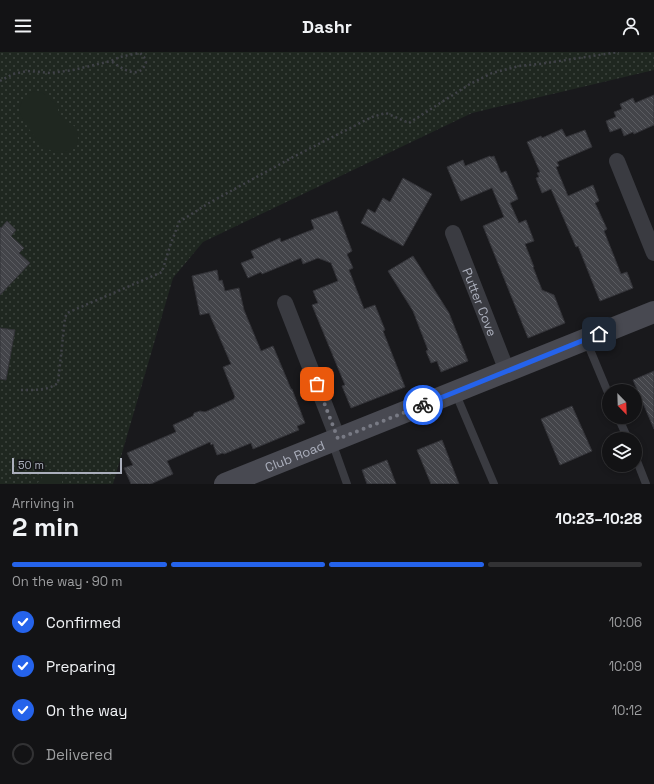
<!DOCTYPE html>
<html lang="en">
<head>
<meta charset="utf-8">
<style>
  :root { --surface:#131315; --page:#202022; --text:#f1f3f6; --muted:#9d9ea0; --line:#323234; --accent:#2563eb }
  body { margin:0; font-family:"Space Grotesk",sans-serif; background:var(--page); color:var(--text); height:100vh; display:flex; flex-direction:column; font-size:15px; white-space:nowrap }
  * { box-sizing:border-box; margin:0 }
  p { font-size:13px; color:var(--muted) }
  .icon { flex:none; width:22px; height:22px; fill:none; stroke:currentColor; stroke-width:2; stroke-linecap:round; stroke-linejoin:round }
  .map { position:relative; height:432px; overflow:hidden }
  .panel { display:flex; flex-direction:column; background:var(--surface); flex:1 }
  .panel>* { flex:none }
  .needle { width:26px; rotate:157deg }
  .fabs { position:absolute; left:602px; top:332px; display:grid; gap:8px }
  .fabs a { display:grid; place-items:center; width:40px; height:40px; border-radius:50%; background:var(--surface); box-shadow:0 2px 6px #0003,0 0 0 1px var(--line); font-size:20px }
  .scale { position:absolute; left:12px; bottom:10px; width:110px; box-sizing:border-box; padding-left:4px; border:2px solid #abafbc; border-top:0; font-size:11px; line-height:14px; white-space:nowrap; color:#abafbc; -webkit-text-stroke:3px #141417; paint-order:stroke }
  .pin { position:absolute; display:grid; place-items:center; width:34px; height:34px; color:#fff; margin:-17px; border-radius:8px; box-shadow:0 2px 6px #0006 }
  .courier { position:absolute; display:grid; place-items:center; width:40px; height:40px; margin:-20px; border:3px solid #2563eb; border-radius:50%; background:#fff; color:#222; box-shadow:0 1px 5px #0007 }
  .overview em { font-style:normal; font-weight:600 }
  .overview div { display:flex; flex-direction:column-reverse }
  .overview { display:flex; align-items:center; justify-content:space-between; height:68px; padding:0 12px }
  h1 { font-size:26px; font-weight:600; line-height:30px }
  .bar { display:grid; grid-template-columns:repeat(4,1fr); gap:6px 4px; align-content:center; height:48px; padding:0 12px }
  .bar i { height:5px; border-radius:3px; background:var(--line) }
  .bar .on { background:var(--accent) }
  .bar p { grid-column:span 4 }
  ol { padding:0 12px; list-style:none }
  li { display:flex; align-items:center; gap:12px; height:44px }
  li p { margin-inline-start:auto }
  li .icon { padding:4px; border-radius:50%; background:var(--accent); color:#fff; stroke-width:4 }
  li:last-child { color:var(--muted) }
  li i { width:22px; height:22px; border:2px solid var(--line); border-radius:50% }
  header { display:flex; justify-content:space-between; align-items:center; height:52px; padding:0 12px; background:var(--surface); font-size:18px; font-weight:600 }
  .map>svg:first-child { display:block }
  .grass { fill:url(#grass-dots) }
  .pitch { fill:#1f2720 }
  .building { fill:url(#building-back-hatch); stroke:#333338 }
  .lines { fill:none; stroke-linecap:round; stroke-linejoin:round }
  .path { stroke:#404248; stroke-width:2.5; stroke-dasharray:2 3; stroke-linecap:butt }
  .lane { stroke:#3a3b41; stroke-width:8 }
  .street { stroke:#3a3b41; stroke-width:16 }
  .secondary { stroke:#484951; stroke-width:22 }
  .done { stroke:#787a84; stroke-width:4; stroke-dasharray:0 7.2 }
  .route { stroke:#2563eb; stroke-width:5 }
  .labels { text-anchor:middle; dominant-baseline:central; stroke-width:3; stroke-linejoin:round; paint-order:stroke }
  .street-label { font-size:13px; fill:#abafbc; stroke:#141417 }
</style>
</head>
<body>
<header><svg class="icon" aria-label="menu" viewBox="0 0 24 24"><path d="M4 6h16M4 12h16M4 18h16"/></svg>Dashr<svg class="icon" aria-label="person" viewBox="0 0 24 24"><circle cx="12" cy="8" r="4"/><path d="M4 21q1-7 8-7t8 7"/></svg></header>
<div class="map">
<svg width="654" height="432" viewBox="0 0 654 432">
  <defs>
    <pattern id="grass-dots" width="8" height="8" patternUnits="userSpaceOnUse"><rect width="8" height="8" fill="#1f2720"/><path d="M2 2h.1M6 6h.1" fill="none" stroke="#3d443e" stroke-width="1.8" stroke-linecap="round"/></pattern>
    <pattern id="building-back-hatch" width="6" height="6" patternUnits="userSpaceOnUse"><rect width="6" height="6" fill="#434449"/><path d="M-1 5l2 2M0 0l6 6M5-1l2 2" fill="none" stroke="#5b5c61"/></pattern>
  </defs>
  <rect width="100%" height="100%" fill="#19191c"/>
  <path class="grass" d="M0 0H654V18L472 61 203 190 173 226 113 432H0Z"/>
  <g class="pitch">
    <path d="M35 39 43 41 58 54V62L62 66 77 76 78 88 76 95C72 98 68 101 62 101 44 103 25 73 19 59 22 47 23 43 35 39Z"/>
    <path d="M55 417 62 422V432H37L47 419Z"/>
  </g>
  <g class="building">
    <path d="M654 43V73L634 82 633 80 624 84 621 76 610 80 606 69 616 65 614 60 622 57 620 52 633 46 635 51Z"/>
    <path d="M562 77 566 85 585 78 592 95 557 110 559 114 556 115 568 144 593 133 599 149 595 151 607 177 604 179 621 222 627 220 633 236 600 249 578 194 576 195 551 137 542 141 536 126 539 125 537 121 540 120 527 90 541 84 542 86Z"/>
    <path d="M490 104 491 105 494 104 501 121 506 119 518 147 510 151 519 171 526 168 534 189 525 192 534 215H533L542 238 554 243 565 271 528 286 483 174 504 165 492 136 461 149 447 115 463 108 465 114Z"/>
    <path d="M403 126 432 142 403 194 361 171 368 157 375 161 383 146 390 150Z"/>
    <path d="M337 159 352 199 347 202 353 216 349 218 364 257 375 253 385 278 383 279 405 335 351 356 342 334 345 333 312 253 318 251 313 239 338 229 331 211 318 206 303 212 301 206 262 222 261 220 248 226 241 211 254 206 251 199 280 186 281 190 314 177 311 168Z"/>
    <path d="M7 169 16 178 11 184 24 196 19 201 30 211 0 243V175L1 176Z"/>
    <path d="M413 204 449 261 468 309 441 320 437 309 431 311 426 299 428 298 413 259 388 219Z"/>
    <path d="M217 218 219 229 222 228 225 239 239 236 244 258 261 299 273 294 291 337H292L305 371 297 374 299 378 253 397 251 391 224 402 223 401 217 403 213 392 211 393 210 390 167 409 173 422 151 432H131L124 416 133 413 127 401 176 380 173 373 193 364 194 361 200 359 205 360 234 347V346L235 345 223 315 231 312 209 261 200 263 192 224Z"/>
    <path d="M0 276 15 278 6 328 0 327Z"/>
    <path d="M654 319V377L633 328Z"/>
    <path d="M572 354 592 399 560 413 541 367Z"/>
    <path d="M442 388 459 432H431L417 398Z"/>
    <path d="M387 408 396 432H367L362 418Z"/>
  </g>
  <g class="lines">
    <g class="path">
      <path d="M0 29 13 22 28 19 51 21 73 18 111 9 120 5 134 2 140 1 144 5 146 10C140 29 122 17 111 9"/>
      <path d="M21 338C34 338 47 339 58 331L65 266 67 261 162 220 170 194 179 170 209 151 295 104 372 65 386 61 409 71 470 32 492 21 519 14 540 12 619 0"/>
    </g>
    <g class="lane">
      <path d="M586 288 609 343"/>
      <path d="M455 340 494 432"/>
      <path d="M618 365 628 387"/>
      <path d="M332 390 347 432"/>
      <path d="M635 404 646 432"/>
    </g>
    <g class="street">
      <path d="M617 109 654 201"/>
      <path id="s1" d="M453 181 507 319"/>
      <path d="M285 251 338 387"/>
    </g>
    <path class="secondary" id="s2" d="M225 432 654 260"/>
  </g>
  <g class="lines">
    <path class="done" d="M317 332 338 387 423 353"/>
    <path class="route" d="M423 353 599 282"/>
  </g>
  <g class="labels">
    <g class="street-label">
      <text stroke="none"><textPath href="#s1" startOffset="74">Putter Cove</textPath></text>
      <text stroke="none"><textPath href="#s2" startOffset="75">Club Road</textPath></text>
    </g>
  </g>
</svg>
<div class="fabs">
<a><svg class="needle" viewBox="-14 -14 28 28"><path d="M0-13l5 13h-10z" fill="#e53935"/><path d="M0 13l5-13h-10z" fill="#9d9ea0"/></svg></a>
<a><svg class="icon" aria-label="layers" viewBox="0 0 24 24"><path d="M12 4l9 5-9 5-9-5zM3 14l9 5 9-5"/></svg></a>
</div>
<div class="scale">50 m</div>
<div class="pin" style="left:317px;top:332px;background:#ea580c"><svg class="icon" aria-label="bag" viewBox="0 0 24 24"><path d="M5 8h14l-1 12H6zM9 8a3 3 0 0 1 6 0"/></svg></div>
<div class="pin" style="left:599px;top:282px;background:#1f2937"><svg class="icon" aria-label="home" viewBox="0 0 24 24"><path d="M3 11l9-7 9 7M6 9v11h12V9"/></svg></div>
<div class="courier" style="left:423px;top:353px"><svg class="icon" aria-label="bike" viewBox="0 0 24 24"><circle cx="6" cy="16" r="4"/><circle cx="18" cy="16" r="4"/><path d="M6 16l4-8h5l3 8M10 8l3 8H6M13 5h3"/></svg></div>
</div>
<section class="panel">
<div class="overview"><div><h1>2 min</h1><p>Arriving in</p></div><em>10:23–10:28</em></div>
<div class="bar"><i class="on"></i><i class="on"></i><i class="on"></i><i></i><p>On the way · 90 m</p></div>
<ol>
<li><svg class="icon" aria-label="check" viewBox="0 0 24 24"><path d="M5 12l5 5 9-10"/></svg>Confirmed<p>10:06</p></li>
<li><svg class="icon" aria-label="check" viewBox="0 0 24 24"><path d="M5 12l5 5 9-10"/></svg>Preparing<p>10:09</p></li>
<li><svg class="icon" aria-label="check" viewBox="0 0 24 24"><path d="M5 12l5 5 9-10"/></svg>On the way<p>10:12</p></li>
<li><i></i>Delivered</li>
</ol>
</section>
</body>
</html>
